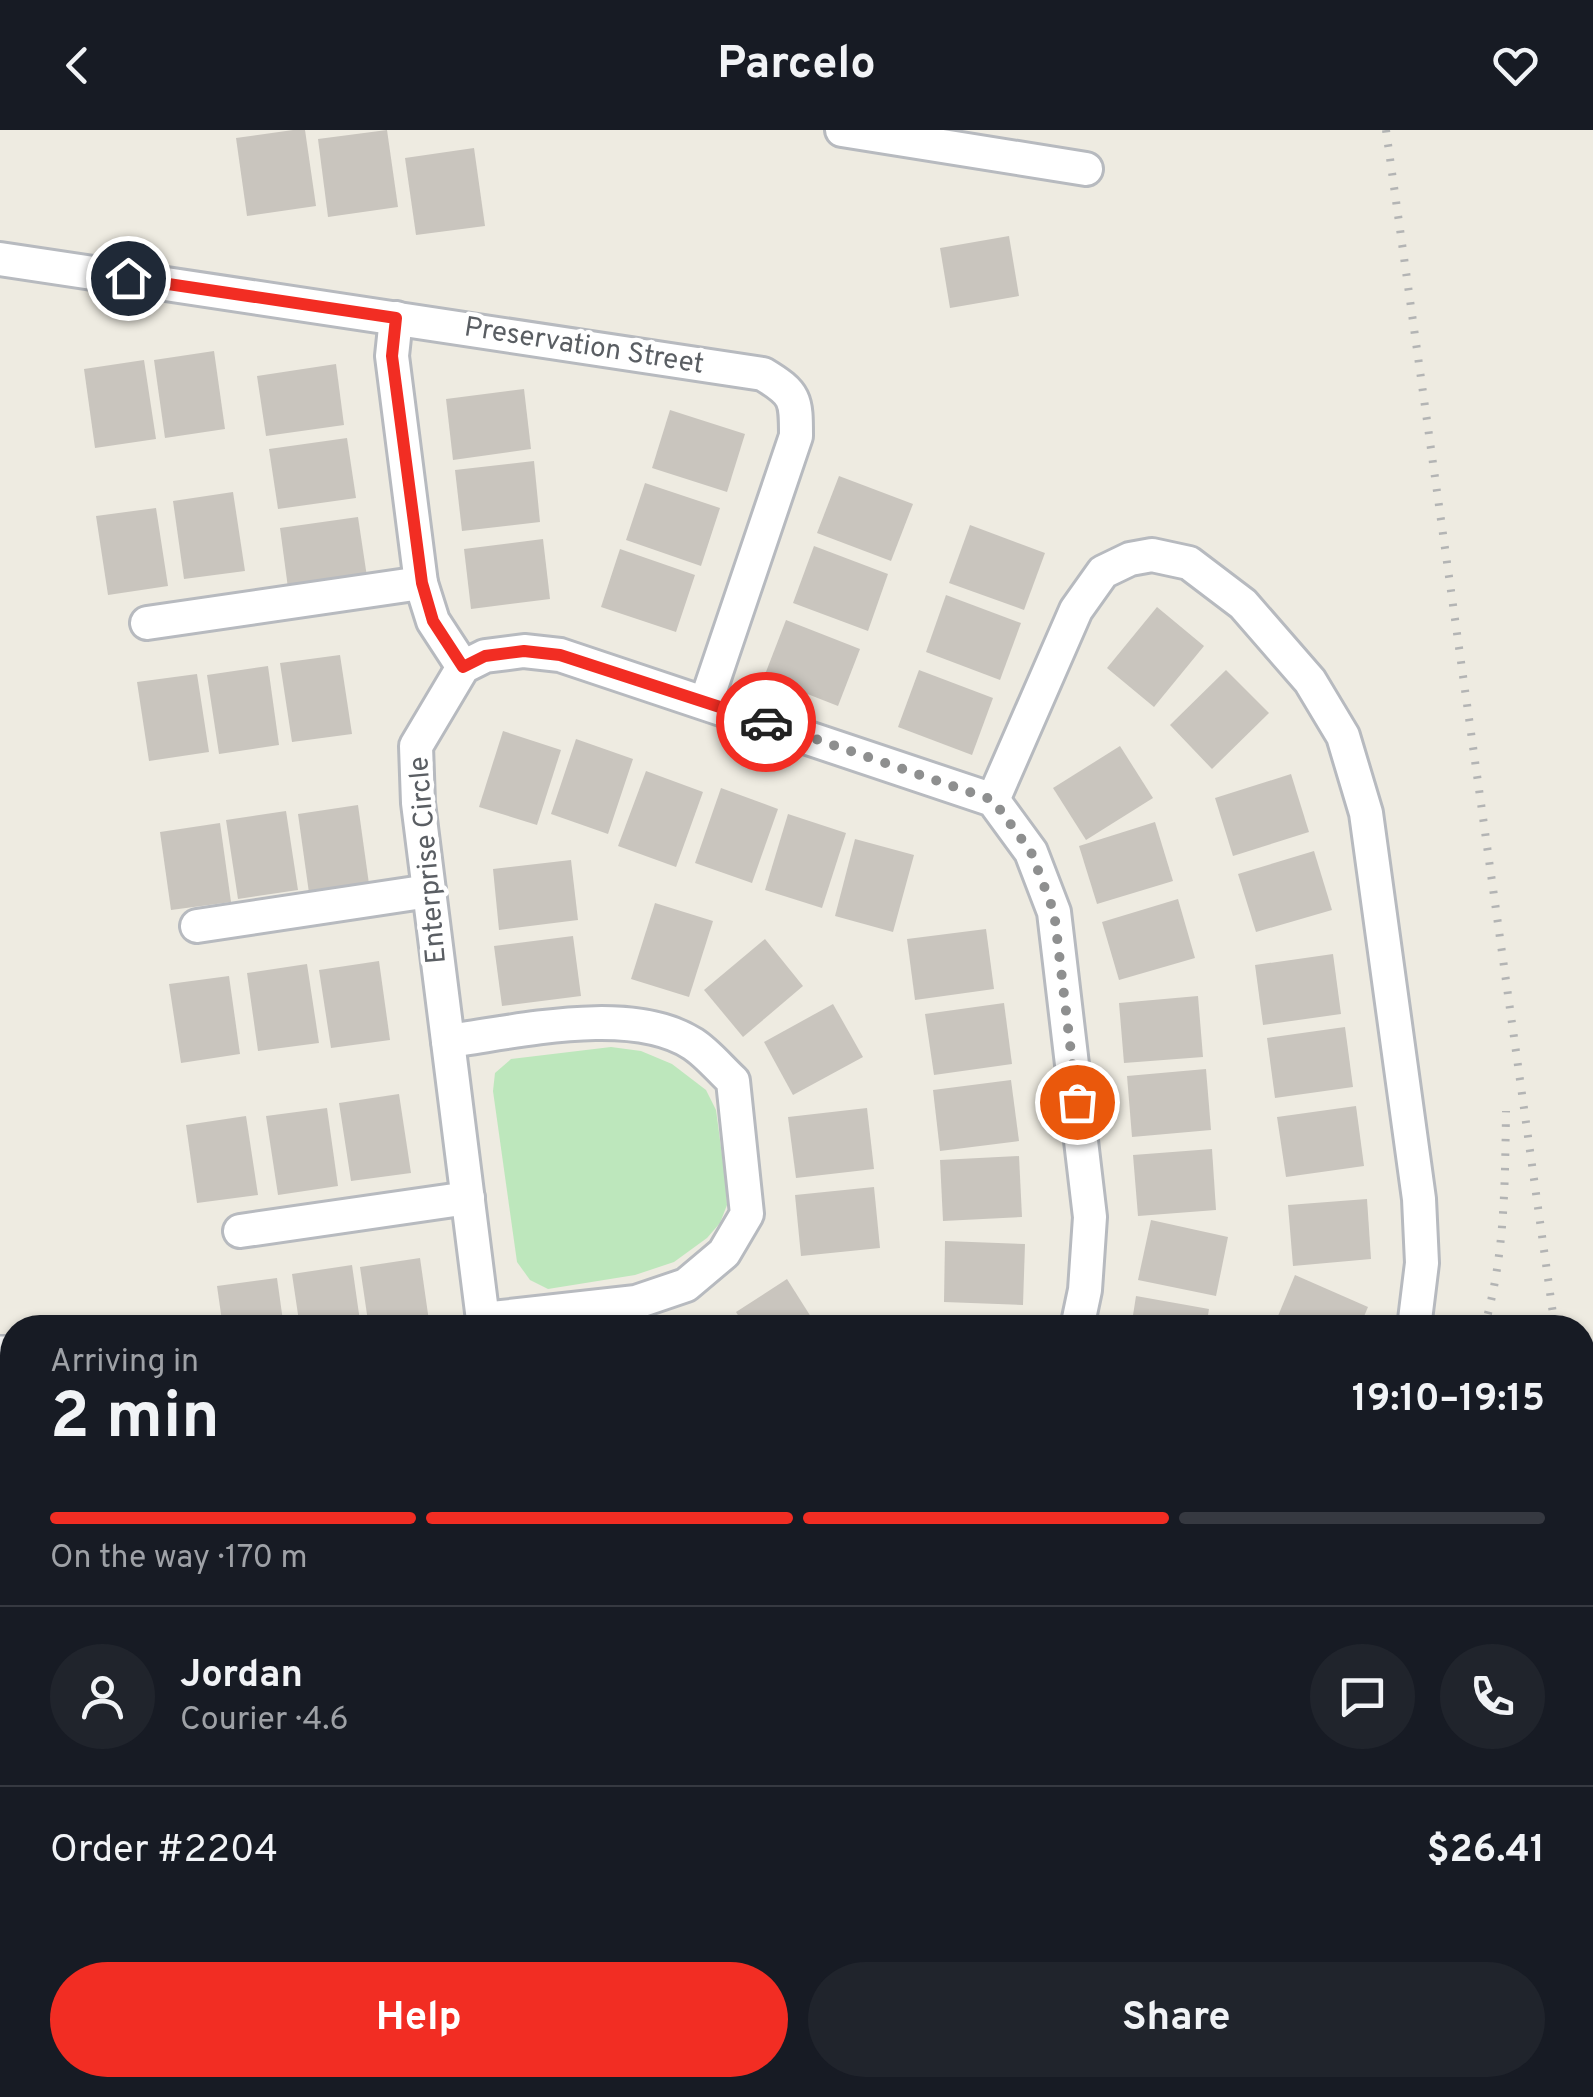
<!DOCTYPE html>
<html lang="en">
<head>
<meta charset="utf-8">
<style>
  :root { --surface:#171b24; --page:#20242c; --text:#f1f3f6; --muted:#9ea1a6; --line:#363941; --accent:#f22d23 }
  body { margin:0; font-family:Overpass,sans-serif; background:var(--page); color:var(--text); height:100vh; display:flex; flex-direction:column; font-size:38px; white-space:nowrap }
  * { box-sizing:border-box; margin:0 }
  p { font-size:32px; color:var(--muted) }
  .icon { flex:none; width:55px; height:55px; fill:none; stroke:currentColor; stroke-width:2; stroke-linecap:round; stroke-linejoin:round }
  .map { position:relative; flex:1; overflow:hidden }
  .sheet { position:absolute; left:0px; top:1185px; width:1595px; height:782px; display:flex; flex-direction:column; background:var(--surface); border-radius:40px 40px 0 0; box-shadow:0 2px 8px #0004 }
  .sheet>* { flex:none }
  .pin { position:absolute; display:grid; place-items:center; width:85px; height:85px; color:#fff; margin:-42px; border:5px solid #fff; border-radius:50%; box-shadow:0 2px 10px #0007 }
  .courier { position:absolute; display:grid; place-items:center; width:100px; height:100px; margin:-50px; border:8px solid #f22d23; border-radius:50%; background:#fff; color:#222; box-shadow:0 2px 12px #0007 }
  .summary em { font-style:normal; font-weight:700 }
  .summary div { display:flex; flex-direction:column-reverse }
  .summary { display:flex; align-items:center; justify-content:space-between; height:170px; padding:0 50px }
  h1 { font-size:65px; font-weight:700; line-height:75px }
  .bar { display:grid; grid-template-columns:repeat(4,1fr); gap:15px 10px; align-content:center; height:120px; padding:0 50px }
  .bar i { height:12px; border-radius:8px; background:var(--line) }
  .bar .selected { background:var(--accent) }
  .bar p { grid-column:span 4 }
  .line { display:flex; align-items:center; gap:25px; padding:0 50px; border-top:2px solid var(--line) }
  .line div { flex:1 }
  .round { display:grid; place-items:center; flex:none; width:105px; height:105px; border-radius:52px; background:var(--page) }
  .primary-button { display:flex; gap:20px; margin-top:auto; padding:20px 50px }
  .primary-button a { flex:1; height:115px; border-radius:60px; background:var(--accent); color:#fff; font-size:40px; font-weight:700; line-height:115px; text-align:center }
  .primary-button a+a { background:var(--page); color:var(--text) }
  header { display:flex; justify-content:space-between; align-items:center; height:130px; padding:0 50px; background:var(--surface); font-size:45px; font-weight:700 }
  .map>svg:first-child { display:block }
  .green { fill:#bde7bc }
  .building { fill:#c9c5be }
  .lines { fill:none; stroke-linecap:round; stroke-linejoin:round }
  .lane-casing { stroke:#b7babf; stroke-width:20 }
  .street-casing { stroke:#b7babf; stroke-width:38 }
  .lane { stroke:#fff; stroke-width:15 }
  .street { stroke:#fff; stroke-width:32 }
  .rail { stroke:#b3b4b4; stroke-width:8; stroke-dasharray:2.5 12; stroke-linecap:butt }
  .done { stroke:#8e8f8f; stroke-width:10; stroke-dasharray:0 18 }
  .route { stroke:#f22d23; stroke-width:12 }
  .labels { text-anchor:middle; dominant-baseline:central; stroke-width:9; stroke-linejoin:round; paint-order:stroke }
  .street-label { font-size:28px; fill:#5a5e63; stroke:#fff }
</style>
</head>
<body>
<header><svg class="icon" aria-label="back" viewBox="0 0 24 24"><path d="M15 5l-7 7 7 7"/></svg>Parcelo<svg class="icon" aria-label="heart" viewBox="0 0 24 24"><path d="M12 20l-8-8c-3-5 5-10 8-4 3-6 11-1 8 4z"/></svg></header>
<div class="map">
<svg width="1593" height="1967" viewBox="0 0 1593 1967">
  <rect width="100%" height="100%" fill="#eeebe1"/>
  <path class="green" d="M611 917 641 921 672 934 706 960 716 980 726 1055 727 1075 720 1093 707 1108 674 1132 635 1145 548 1159 530 1150 517 1132 493 961 495 943 511 929Z"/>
  <g class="building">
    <path d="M293 0H305L316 76 247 86 236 8Z"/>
    <path d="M387 0 398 77 328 87 318 9Z"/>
    <path d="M474 18 485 96 416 105 405 28Z"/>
    <path d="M1009 106 1019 166 950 178 940 118Z"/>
    <path d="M214 221 225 299 165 308 154 230Z"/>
    <path d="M144 230 156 309 95 318 84 239Z"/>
    <path d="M336 234 344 295 266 306 257 246Z"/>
    <path d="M524 259 531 319 453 330 446 269Z"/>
    <path d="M670 280 745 304 727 362 652 338Z"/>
    <path d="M347 308 356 368 278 379 269 319Z"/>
    <path d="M534 331 540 392 462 401 455 340Z"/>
    <path d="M839 346 913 374 891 431 817 403Z"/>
    <path d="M645 353 720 378 701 436 626 410Z"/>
    <path d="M233 362 245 441 184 449 173 371Z"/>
    <path d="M156 378 168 456 108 465 96 386Z"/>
    <path d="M358 387 367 447 288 458 280 398Z"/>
    <path d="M970 395 1045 423 1024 480 949 453Z"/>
    <path d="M543 409 550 469 471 479 464 419Z"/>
    <path d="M814 416 888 444 868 501 793 473Z"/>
    <path d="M620 419 695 445 676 502 601 477Z"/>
    <path d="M946 465 1021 493 1000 550 926 522Z"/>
    <path d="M1157 477 1204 516 1154 577 1107 538Z"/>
    <path d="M786 490 860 519 838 576 764 547Z"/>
    <path d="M340 525 352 604 292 612 280 533Z"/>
    <path d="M268 536 279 615 219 624 207 545Z"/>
    <path d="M919 540 993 568 972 625 898 597Z"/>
    <path d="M1226 540 1269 583 1212 639 1170 595Z"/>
    <path d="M197 544 209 622 149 631 137 552Z"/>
    <path d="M503 601 561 620 537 695 479 677Z"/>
    <path d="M576 609 633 629 608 704 551 684Z"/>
    <path d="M1120 616 1153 668 1086 710 1053 658Z"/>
    <path d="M646 641 703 662 676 737 618 716Z"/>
    <path d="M1291 644 1309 702 1233 726 1215 668Z"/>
    <path d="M721 658 778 679 752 753 695 733Z"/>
    <path d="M358 675 369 754 309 763 298 684Z"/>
    <path d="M286 681 298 760 238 769 226 690Z"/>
    <path d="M788 684 846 703 822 778 765 760Z"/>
    <path d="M1155 692 1173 751 1097 774 1079 716Z"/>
    <path d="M220 693 231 772 171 780 160 702Z"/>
    <path d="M855 709 914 725 893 802 835 786Z"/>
    <path d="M1314 721 1332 780 1256 802 1238 744Z"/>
    <path d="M571 730 578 790 499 800 493 739Z"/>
    <path d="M1178 769 1195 828 1119 850 1102 792Z"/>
    <path d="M655 773 713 791 689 867 631 849Z"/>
    <path d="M986 799 994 859 915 870 907 809Z"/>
    <path d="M573 806 581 866 502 876 494 816Z"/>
    <path d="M765 809 803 856 743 907 704 860Z"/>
    <path d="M1333 824 1341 884 1263 895 1255 835Z"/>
    <path d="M379 831 390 910 331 918 319 840Z"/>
    <path d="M307 834 319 913 258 921 247 843Z"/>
    <path d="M229 846 240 924 181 933 169 854Z"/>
    <path d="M1198 866 1203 927 1124 933 1119 873Z"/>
    <path d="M1004 873 1012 934 934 945 925 884Z"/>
    <path d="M833 874 863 927 793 965 764 912Z"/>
    <path d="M1345 897 1353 957 1275 968 1267 908Z"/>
    <path d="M1206 939 1211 1000 1132 1007 1127 946Z"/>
    <path d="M1011 950 1019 1011 940 1021 933 960Z"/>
    <path d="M399 964 411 1043 351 1051 339 973Z"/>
    <path d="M1356 976 1364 1036 1286 1047 1277 987Z"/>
    <path d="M327 978 338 1056 278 1065 266 986Z"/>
    <path d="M867 978 874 1039 796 1048 788 987Z"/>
    <path d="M246 986 258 1065 197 1073 186 995Z"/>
    <path d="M1212 1019 1216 1080 1138 1086 1133 1025Z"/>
    <path d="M1019 1026 1022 1087 943 1091 940 1030Z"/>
    <path d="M874 1057 880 1118 801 1126 795 1065Z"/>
    <path d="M1367 1069 1371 1129 1293 1136 1288 1075Z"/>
    <path d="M1151 1090 1228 1107 1216 1166 1138 1150Z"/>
    <path d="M945 1111 1025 1114 1023 1175 944 1172Z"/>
    <path d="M420 1128 430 1198H369L360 1137Z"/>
    <path d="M352 1135 361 1198H300L292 1144Z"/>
    <path d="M1295 1145 1368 1177 1359 1198H1273Z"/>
    <path d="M277 1148 284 1198H223L217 1156Z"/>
    <path d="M787 1149 818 1198H746L736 1182Z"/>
    <path d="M1136 1166 1209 1179 1206 1198H1131Z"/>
    <path d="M12 1504V1565L0 1567V1505Z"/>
    <path d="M12 1578V1640L0 1641V1580Z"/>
    <path d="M12 1659V1720L0 1722V1661Z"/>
    <path d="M12 1866V1928L1 1929 0 1868Z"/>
    <path d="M12 1941V1955H87L88 1967H8L5 1942Z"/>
    <path d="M179 1955H258L259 1960 180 1967Z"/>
    <path d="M347 1955H399L370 1967H352Z"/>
    <path d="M841 1955H1191V1957L1121 1967H843Z"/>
  </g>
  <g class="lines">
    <g class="lane-casing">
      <g id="lane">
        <path d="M0 1214H12"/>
        <path d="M0 1323 12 1324"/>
        <path d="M0 1453 12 1454"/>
      </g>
    </g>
    <g class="street-casing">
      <g id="street">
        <path d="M842 0 1086 39"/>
        <path d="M0 129 763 244C796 264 796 269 796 306L706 572"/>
        <path d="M396 188 392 226 421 453 433 491 463 537"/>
        <path d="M147 493 421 453"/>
        <path d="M993 670 1076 480 1103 442 1130 429 1152 425 1189 433 1243 474 1310 551 1343 606 1366 683 1419 1069 1422 1133 1414 1198"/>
        <path d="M197 796 429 761"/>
        <path d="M448 911C517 902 631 874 693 914 707 923 720 939 733 951L747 1084 724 1123 686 1155 636 1172 483 1189"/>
        <path d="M240 1101 468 1068"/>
        <path d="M484 1198 418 673 416 616 463 537 485 526 524 521 560 525 993 670 1031 722 1054 782 1090 1087 1085 1160 1077 1198"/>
        <path d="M0 1766 12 1765"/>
        <path d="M0 1818 12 1816"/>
        <path d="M144 1955 145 1967"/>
        <path d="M499 1955 503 1965"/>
      </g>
    </g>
    <use href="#lane" class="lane"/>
    <use href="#street" class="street"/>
    <g class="rail">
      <path d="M1386 0 1555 1198"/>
      <path d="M1484 1198C1505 1127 1505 1054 1506 981"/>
      <path d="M1582 1397 1593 1471"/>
      <path d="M645 1967 663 1955"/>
    </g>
  </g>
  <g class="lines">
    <path class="done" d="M766 592 993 670 1031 722 1054 782 1077 972"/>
    <path class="route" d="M128 148 396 188 392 226 422 453 433 491 463 537 485 526 524 521 560 525 766 592"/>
  </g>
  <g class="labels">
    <g class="street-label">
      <text transform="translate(584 217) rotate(9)">Preservation Street</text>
      <text transform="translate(429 730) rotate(-95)">Enterprise Circle</text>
    </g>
  </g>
</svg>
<div class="pin" style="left:1077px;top:972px;background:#ea580c"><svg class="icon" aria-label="bag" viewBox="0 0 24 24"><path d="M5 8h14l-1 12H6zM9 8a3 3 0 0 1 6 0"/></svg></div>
<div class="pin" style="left:128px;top:148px;background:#1f2937"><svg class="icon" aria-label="home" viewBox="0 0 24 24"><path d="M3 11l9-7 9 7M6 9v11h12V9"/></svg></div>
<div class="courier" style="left:766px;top:592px"><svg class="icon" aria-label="car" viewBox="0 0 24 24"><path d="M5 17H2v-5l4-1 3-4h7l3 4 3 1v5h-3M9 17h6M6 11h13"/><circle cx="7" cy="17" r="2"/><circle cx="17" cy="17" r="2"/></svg></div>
<section class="sheet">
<div class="summary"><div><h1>2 min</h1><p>Arriving in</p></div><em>19:10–19:15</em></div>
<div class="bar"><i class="selected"></i><i class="selected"></i><i class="selected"></i><i></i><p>On the way · 170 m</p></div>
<div class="line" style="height:180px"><a class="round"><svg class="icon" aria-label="person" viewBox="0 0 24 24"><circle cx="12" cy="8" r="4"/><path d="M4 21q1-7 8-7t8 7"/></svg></a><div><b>Jordan</b><p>Courier · 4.6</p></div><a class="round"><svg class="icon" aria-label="chat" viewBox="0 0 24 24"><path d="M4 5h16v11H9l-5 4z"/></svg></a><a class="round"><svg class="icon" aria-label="phone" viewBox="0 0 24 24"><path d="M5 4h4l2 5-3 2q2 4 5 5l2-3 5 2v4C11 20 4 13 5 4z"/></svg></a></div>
<div class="line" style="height:130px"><div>Order #2204</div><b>$26.41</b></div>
<div class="primary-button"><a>Help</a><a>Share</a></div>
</section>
</div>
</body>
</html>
